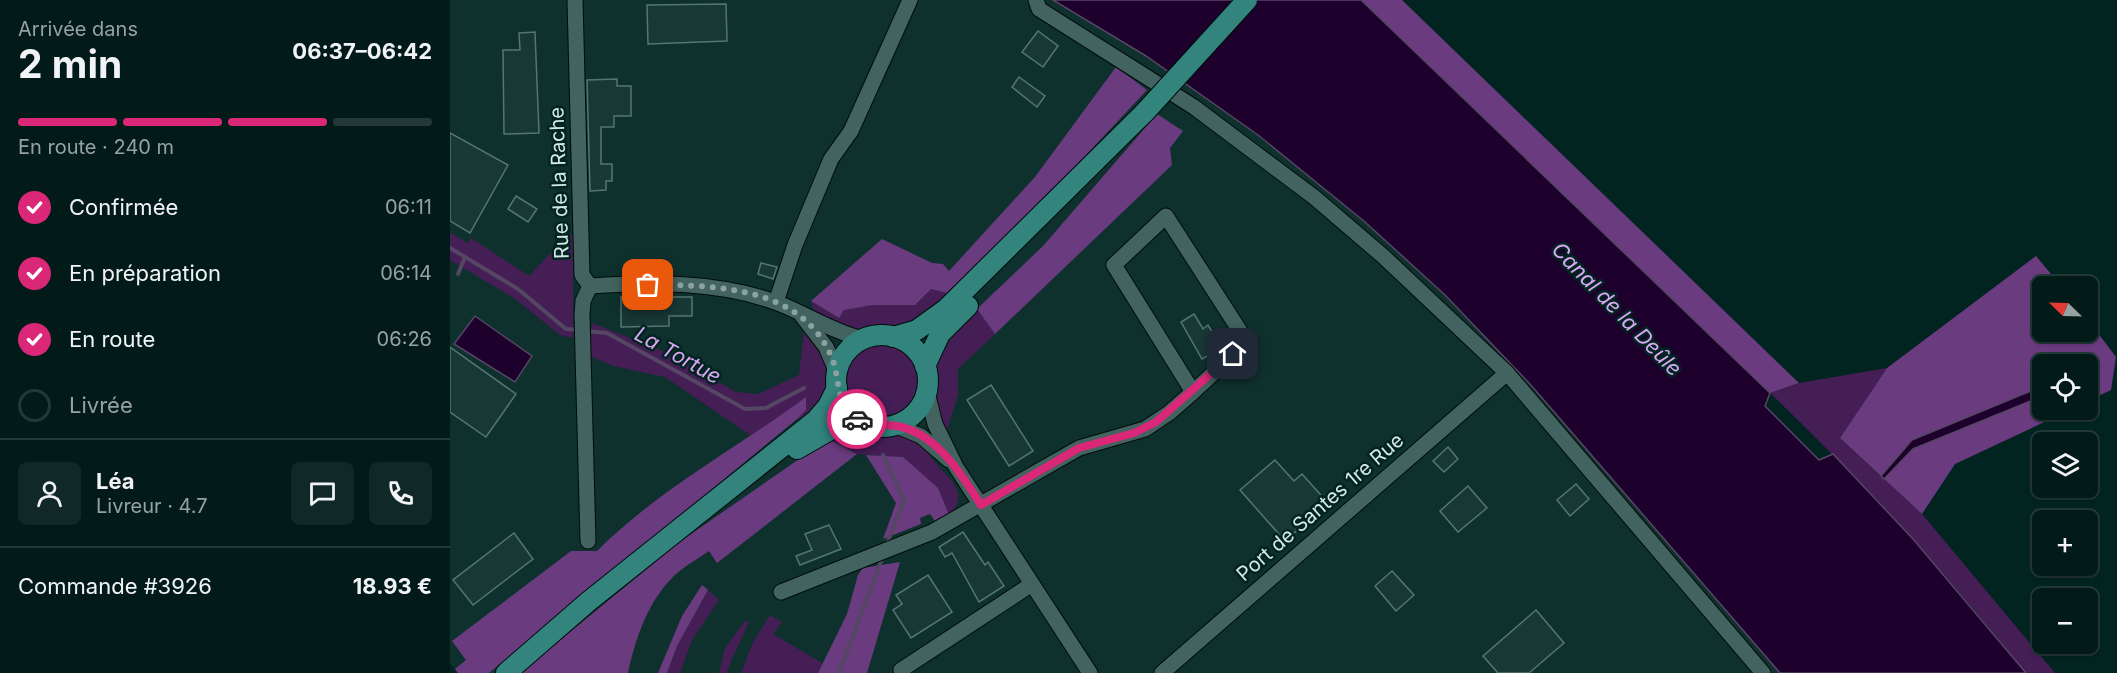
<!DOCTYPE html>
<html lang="fr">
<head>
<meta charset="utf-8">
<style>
  :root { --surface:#021b19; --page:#102826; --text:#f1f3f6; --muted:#96a1a2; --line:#233938; --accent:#db2777 }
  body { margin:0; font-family:Inter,sans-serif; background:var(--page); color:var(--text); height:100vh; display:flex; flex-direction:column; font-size:22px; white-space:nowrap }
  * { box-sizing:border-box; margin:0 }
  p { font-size:20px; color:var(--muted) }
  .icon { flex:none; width:33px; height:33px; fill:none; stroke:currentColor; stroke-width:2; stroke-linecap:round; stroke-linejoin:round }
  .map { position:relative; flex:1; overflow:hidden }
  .sheet { display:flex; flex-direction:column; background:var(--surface); width:450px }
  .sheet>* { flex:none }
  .needle { width:39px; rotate:293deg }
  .controls { position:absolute; left:1582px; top:276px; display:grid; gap:12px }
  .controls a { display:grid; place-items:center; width:66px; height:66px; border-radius:9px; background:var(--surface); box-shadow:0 2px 4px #0004,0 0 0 2px var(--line); font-size:30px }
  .pin { position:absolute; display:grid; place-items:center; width:51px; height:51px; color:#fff; margin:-26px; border-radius:12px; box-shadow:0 3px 9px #0006 }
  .courier { position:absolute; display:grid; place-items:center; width:60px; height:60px; margin:-30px; border:4px solid #db2777; border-radius:50%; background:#fff; color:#222; box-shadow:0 2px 8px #0007 }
  .summary em { font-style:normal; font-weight:700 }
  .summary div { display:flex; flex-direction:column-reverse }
  .summary { display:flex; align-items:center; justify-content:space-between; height:102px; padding:0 18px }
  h1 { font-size:39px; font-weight:700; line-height:45px }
  .bar { display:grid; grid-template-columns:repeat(4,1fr); gap:9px 6px; align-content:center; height:72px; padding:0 18px }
  .bar i { height:8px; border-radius:4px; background:var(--line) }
  .bar .current { background:var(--accent) }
  .bar p { grid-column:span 4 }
  .line { display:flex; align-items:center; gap:15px; padding:0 18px; border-top:2px solid var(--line) }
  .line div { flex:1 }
  .round { display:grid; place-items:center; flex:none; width:63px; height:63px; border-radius:9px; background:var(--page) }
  ol { padding:0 18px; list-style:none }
  li { display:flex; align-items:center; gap:18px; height:66px }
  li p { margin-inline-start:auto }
  li .icon { padding:6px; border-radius:50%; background:var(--accent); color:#fff; stroke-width:4 }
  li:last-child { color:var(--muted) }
  li i { width:33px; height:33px; border:3px solid var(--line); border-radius:50% }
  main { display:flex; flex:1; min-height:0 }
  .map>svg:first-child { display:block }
  .built { fill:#0f312e }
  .green { fill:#451e56 }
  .forest { fill:#6b3b80 }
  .water { fill:#1e002c; stroke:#554664; stroke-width:1.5 }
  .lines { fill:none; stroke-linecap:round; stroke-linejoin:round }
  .stream { stroke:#554664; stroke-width:4 }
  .building { fill:#183835; stroke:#547672; stroke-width:1.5 }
  .minor-casing { stroke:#000c0a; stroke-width:17 }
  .major-casing { stroke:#000c0a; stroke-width:22 }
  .minor { stroke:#42635f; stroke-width:15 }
  .major { stroke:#32847d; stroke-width:20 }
  .major-bridge-casing { stroke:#000c0a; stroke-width:22; stroke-linecap:butt }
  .major-bridge { stroke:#32847d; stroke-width:20 }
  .done { stroke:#8ba3a0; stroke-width:6; stroke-dasharray:0 10.8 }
  .route { stroke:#db2777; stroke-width:8 }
  .labels { text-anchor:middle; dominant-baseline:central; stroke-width:5; stroke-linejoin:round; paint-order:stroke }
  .street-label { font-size:20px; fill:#d5e8e5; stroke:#022421 }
  .water-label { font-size:21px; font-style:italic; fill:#dba7f5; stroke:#022421 }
</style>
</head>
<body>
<main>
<section class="sheet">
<div class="summary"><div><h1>2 min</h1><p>Arrivée dans</p></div><em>06:37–06:42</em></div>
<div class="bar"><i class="current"></i><i class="current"></i><i class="current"></i><i></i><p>En route · 240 m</p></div>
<ol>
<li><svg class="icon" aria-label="check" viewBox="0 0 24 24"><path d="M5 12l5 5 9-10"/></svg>Confirmée<p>06:11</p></li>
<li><svg class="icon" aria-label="check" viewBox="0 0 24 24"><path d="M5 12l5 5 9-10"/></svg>En préparation<p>06:14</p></li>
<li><svg class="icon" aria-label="check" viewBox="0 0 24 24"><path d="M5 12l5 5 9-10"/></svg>En route<p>06:26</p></li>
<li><i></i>Livrée</li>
</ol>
<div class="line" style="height:108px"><a class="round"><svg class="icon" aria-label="person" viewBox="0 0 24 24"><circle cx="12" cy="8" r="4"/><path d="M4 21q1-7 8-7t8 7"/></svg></a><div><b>Léa</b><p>Livreur · 4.7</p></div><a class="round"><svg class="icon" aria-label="chat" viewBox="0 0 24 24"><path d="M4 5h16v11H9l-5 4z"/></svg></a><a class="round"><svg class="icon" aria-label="phone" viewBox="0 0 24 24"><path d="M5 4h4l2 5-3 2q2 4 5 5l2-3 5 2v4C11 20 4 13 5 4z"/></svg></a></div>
<div class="line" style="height:78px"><div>Commande #3926</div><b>18.93 €</b></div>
</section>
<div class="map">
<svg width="1667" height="673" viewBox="0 0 1667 673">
  <rect width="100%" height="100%" fill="#022421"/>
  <path class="built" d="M0 0H603L748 86 1035 306 1382 673H8L0 663Z"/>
  <g class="green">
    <path d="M0 233 18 243 21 238 79 276 117 235 123 234V338L110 335 64 298 0 260Z"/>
    <path d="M481 289 497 293 496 299 482 312 445 330 424 327 401 331 364 311 361 301 388 318 394 310 423 305H465Z"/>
    <path d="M527 309 545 334 508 369V394L496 434 483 401 486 353 498 337Z"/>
    <path d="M142 323 220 354 286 392 308 394 349 375 354 330C382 372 390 373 358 418L347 419 356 410V398L303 437 215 377 163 366 140 356Z"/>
    <circle cx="432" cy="381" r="37"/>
    <path d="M1437 368 1390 438 1472 514 1605 673H1576C1497 574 1412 481 1320 393L1349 383Z"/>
    <path d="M413 431C432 435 454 432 471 444 476 447 478 454 482 459 497 478 522 492 499 515L453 457 407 454 378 439Z"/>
    <path d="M258 590 269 600 242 640 230 673H217L227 646Z"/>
    <path d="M320 615 332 622 323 634 372 663 368 673H291L303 642Z"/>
    <path d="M295 621H299C293 639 282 655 277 673H269L275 648Z"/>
  </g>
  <g class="forest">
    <path d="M911 0H952L1349 383 1320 393Z"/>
    <path d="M666 67 697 90 592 202 497 293 481 289 465 305H423L394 310 389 318 361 301 432 239 482 263 493 264 499 271 585 177Z"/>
    <path d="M707 114 733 131 720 148 722 165 545 334 527 309 593 246Z"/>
    <path d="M1586 256 1611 286H1593V332H1638V320L1666 357 1661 390 1638 401V364H1593V410H1620L1505 464 1472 514 1390 438 1437 368Z"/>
    <path d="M356 397V410L347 419 39 673H8L5 669 16 660 2 641 121 551H147C209 489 286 449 356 397Z"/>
    <path d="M378 439 407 454 267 563 259 551C246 560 231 568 221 579 197 604 185 640 178 673H70L231 541Z"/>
    <path d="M416 455 453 457 488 488 499 515 485 521 480 514 470 518 471 524 433 539 446 503Z"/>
    <path d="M450 562 417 673H368L397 614 408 575 413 568Z"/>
    <path d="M252 585 258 590 227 646 217 673H208L232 616Z"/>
  </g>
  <g class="water">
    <path d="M603 0H911L1320 393 1315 406 1369 460 1383 454 1463 539 1576 673H1330L1080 384 995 295 915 222 808 135 696 56Z"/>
    <path d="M25 316 82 356 65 382 4 344Z"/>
    <path d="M1593 386V396L1463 449 1434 479 1431 476 1462 440Z"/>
  </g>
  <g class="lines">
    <g class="stream">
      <path d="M0 248 68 289 116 329 129 330"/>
      <path d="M8 274 15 257"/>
      <path d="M136 331 157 333 295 409 316 408 354 388"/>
      <path d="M433 455 454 500 436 546"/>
      <path d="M389 673 433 556"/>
    </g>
  </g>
  <g class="building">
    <path d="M276 4 277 41 198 44 197 5Z"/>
    <path d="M588 31 608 46 593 67 572 52Z"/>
    <path d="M85 32 89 133 54 134 53 50H70L69 33Z"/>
    <path d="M569 77 595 96 587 107 562 87Z"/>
    <path d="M167 79V86H181V116H164V127H151V164H162V181H156V190L140 191 137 80Z"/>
    <path d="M0 133 58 165 20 233 0 221Z"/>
    <path d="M66 196 87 209 78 222 58 209Z"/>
    <path d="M311 263 327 267 323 279 308 274Z"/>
    <path d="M171 297H242V316H219V326L171 327Z"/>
    <path d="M744 314 753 329 758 325 772 348 752 359 731 322Z"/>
    <path d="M0 347 66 394 36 437 0 412Z"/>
    <path d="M541 385 583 451 559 466 517 400Z"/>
    <path d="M998 447 1008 459 994 472 983 461Z"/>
    <path d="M825 460 844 481 852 474 878 503 835 541 790 490Z"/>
    <path d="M1126 484 1139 499 1120 516 1107 500Z"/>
    <path d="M1018 486 1037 508 1008 532 990 511Z"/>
    <path d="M379 525 391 549 350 565 346 556 362 550 355 534Z"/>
    <path d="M513 532 535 565 538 562 554 586 529 602 502 553 495 557 489 547Z"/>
    <path d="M64 533 83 559 23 605 3 580Z"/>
    <path d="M942 571 964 595 946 611 925 586Z"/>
    <path d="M478 575 502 612 461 638 443 610 452 604 446 595Z"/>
    <path d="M1086 610 1114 643 1079 673H1048L1033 656Z"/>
  </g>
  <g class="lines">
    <g class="minor-casing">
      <g id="minor">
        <path d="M125 0 132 275 140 286 133 301 132 315 138 541"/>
        <path d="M586 0 589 9 744 107 864 197 934 257 1057 373 1313 673"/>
        <path d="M716 216 797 342 743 392 664 265Z"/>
        <path d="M140 286C202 282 266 281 325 302 355 313 383 332 413 339"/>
        <path d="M326 302 345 245 381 159 401 131 460 0"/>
        <path d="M352 316 376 347 387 373"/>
        <path d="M477 392 485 424 506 467 640 673"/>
        <path d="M444 425 471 436 499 460"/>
        <path d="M331 592 482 532 629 448 695 429 719 413 743 392"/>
        <path d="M451 670 582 584"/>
        <path d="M712 673 1057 373"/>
      </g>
    </g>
    <g class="major-casing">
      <g id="major">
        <circle cx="432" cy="381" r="46"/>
        <path d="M443 337 467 330 496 309 695 112"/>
        <path d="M475 366 490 334 518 306"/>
        <path d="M347 449 380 430 412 422"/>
        <path d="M56 673 139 601 366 420 378 406 387 388"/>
      </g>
    </g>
    <use href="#minor" class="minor"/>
    <use href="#major" class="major"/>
    <g class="major-bridge-casing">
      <path id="major-bridge" d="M695 112 797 0"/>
    </g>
    <use href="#major-bridge" class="major-bridge"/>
  </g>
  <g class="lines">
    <path class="done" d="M198 285C265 285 352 286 382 358 391 381 384 402 407 419"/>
    <path class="route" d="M407 419C422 428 436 423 452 427 489 437 512 475 531 505L629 448 684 433 706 422 783 354"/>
  </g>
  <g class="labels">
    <g class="street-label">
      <text transform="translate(109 183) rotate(-92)">Rue de la Rache</text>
      <text transform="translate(870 507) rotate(-41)">Port de Santes 1re Rue</text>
    </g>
    <g class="water-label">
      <text transform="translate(1167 309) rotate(46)">Canal de la Deûle</text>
      <text transform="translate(228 355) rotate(29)">La Tortue</text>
    </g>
  </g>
</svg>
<div class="controls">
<a><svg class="needle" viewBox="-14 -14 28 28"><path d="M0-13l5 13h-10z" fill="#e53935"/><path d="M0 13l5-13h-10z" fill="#96a1a2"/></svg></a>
<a><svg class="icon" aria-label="locate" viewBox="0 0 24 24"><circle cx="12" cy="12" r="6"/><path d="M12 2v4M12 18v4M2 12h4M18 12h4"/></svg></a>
<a><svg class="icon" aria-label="layers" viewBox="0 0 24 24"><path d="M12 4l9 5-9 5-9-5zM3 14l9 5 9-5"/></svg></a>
<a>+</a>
<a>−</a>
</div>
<div class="pin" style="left:198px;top:285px;background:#ea580c"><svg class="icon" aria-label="bag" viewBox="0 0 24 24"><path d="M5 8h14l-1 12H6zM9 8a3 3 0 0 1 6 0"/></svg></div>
<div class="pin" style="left:783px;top:354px;background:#1f2937"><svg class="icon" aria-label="home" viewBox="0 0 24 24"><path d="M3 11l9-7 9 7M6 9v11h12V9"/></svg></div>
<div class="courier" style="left:407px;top:419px"><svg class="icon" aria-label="car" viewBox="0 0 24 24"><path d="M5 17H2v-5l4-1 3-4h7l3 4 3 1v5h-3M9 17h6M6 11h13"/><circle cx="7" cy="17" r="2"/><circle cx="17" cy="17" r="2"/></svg></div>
</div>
</main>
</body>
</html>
